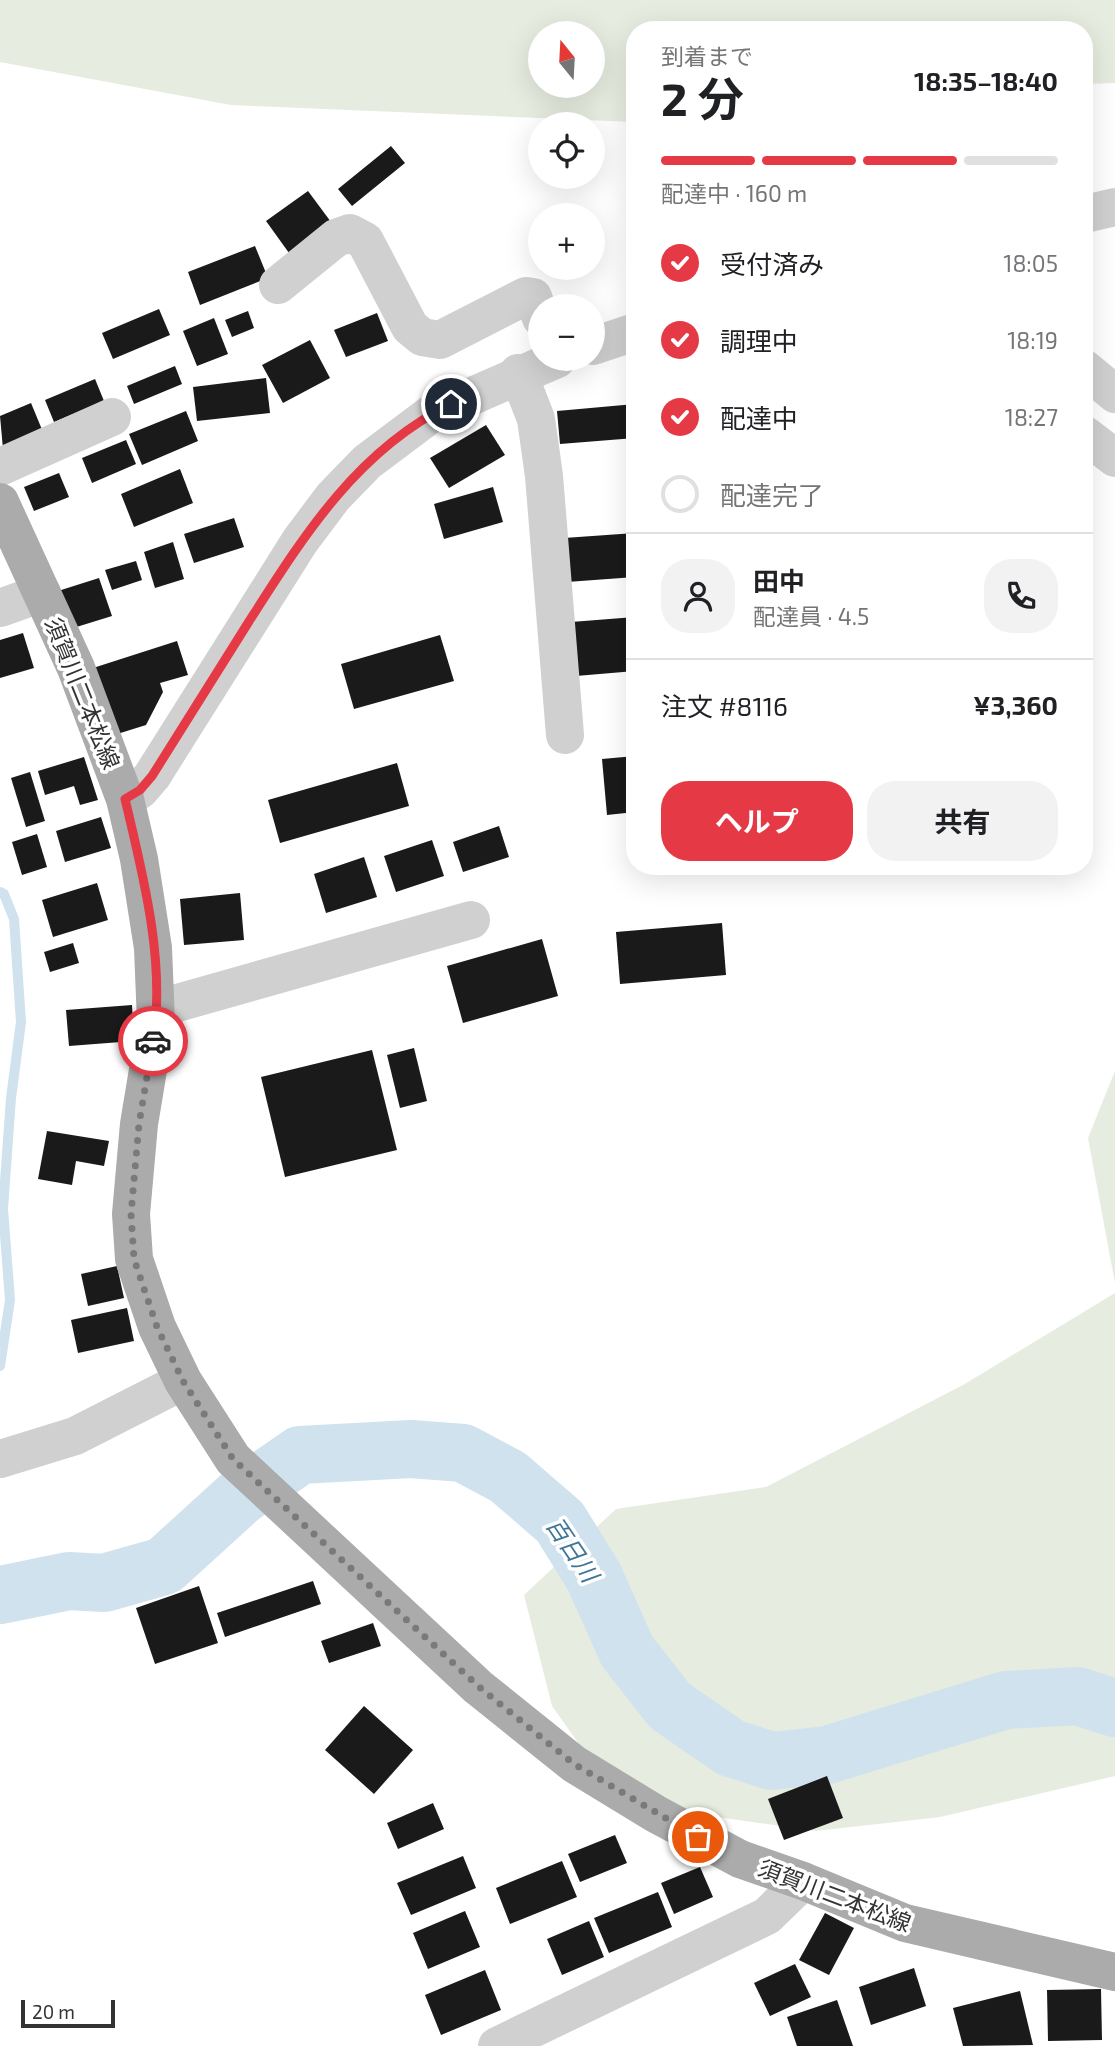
<!DOCTYPE html>
<html lang="ja">
<head>
<meta charset="utf-8">
<style>
  :root { --surface:#fff; --page:#f2f2f2; --text:#202124; --muted:#757577; --line:#e0e0e0; --accent:#e63946 }
  body { margin:0; font-family:"Exo 2","Noto Sans JP",sans-serif; background:var(--page); color:var(--text); height:100vh; display:flex; flex-direction:column; font-size:26px; white-space:nowrap }
  * { box-sizing:border-box; margin:0 }
  p { font-size:23px; color:var(--muted) }
  .icon { flex:none; width:38px; height:38px; fill:none; stroke:currentColor; stroke-width:2; stroke-linecap:round; stroke-linejoin:round }
  .map { position:relative; flex:1; overflow:hidden }
  .sheet { position:absolute; left:626px; top:21px; width:467px; height:854px; display:flex; flex-direction:column; background:var(--surface); border-radius:28px; box-shadow:0 7px 28px #0002 }
  .sheet>* { flex:none }
  .needle { width:46px; rotate:342deg }
  .controls { position:absolute; left:528px; top:21px; display:grid; gap:14px }
  .controls a { display:grid; place-items:center; width:77px; height:77px; border-radius:50%; background:var(--surface); box-shadow:0 7px 28px #0002; font-size:35px }
  .scale { position:absolute; left:21px; bottom:18px; width:94px; box-sizing:border-box; padding-left:7px; border:4px solid #333; border-top:0; font-size:19px; line-height:24px; white-space:nowrap; color:#333; -webkit-text-stroke:5px #fff; paint-order:stroke }
  .pin { position:absolute; display:grid; place-items:center; width:60px; height:60px; color:#fff; margin:-30px; border:4px solid #fff; border-radius:50%; box-shadow:0 2px 7px #0007 }
  .courier { position:absolute; display:grid; place-items:center; width:70px; height:70px; margin:-35px; border:5px solid #e63946; border-radius:50%; background:#fff; color:#222; box-shadow:0 2px 9px #0007 }
  .head em { font-style:normal; font-weight:700 }
  .head div { display:flex; flex-direction:column-reverse }
  .head { display:flex; align-items:center; justify-content:space-between; height:119px; padding:0 35px }
  h1 { font-size:46px; font-weight:700; line-height:52px }
  .bar { display:grid; grid-template-columns:repeat(4,1fr); gap:10px 7px; align-content:center; height:84px; padding:0 35px }
  .bar i { height:9px; border-radius:5px; background:var(--line) }
  .bar .current { background:var(--accent) }
  .bar p { grid-column:span 4 }
  .line { display:flex; align-items:center; gap:18px; padding:0 35px; border-top:2px solid var(--line) }
  .line div { flex:1 }
  .round { display:grid; place-items:center; flex:none; width:74px; height:74px; border-radius:28px; background:var(--page) }
  ol { padding:0 35px; list-style:none }
  li { display:flex; align-items:center; gap:21px; height:77px }
  li p { margin-inline-start:auto }
  li .icon { padding:7px; border-radius:50%; background:var(--accent); color:#fff; stroke-width:4 }
  li:last-child { color:var(--muted) }
  li i { width:38px; height:38px; border:4px solid var(--line); border-radius:50% }
  .primary-button { display:flex; gap:14px; margin-top:auto; padding:14px 35px }
  .primary-button a { flex:1; height:80px; border-radius:28px; background:var(--accent); color:#fff; font-size:28px; font-weight:700; line-height:80px; text-align:center }
  .primary-button a+a { background:var(--page); color:var(--text) }
  .map>svg:first-child { display:block }
  .green { fill:#e6ecdf; fill-rule:evenodd }
  .lines { fill:none; stroke-linecap:round; stroke-linejoin:round }
  .stream { stroke:#cfe2ee; stroke-width:10 }
  .river { stroke:#cfe2ee; stroke-width:58 }
  .building { fill:#1a1a1a }
  .minor { stroke:#d0d0d0; stroke-width:38 }
  .major { stroke:#ababab; stroke-width:38 }
  .done { stroke:#7a7a7a; stroke-width:7; stroke-dasharray:0 12.6 }
  .route { stroke:#e63946; stroke-width:9 }
  .labels { text-anchor:middle; dominant-baseline:central; stroke-width:7; stroke-linejoin:round; paint-order:stroke }
  .street-label { font-size:23px; fill:#333; stroke:#fff }
  .water-label { font-size:24px; font-style:italic; fill:#3f7597; stroke:#fff }
</style>
</head>
<body>
<div class="map">
<svg width="1115" height="2046" viewBox="0 0 1115 2046">
  <rect width="100%" height="100%" fill="#fff"/>
  <g class="green">
    <path d="M0 0H1115V83L1085 84V30H635V122L231 105 0 62ZM541 33H593V86H541Z"/>
    <path d="M1115 1071V1283L1088 1138Z"/>
    <path d="M1115 1293V1776L940 1817 815 1831 621 1803 552 1706 524 1595 616 1509 766 1487 963 1385Z"/>
  </g>
  <g class="lines">
    <path class="stream" d="M0 892 4 894 14 919 21 1022 11 1098 3 1209 10 1300 0 1366"/>
    <path class="river" d="M0 1595 69 1581 104 1583 164 1566 241 1496 300 1455 411 1449 463 1453 508 1477 560 1522 594 1577 627 1651 670 1706 731 1748 772 1761 827 1755 1006 1700 1077 1696 1115 1708"/>
  </g>
  <g class="building">
    <path d="M391 146 405 163 352 206 338 189Z"/>
    <path d="M308 191 331 222 289 253 266 221Z"/>
    <path d="M255 246 268 278 200 305 188 272Z"/>
    <path d="M159 309 170 335 113 359 102 333Z"/>
    <path d="M248 311 254 328 232 337 225 320Z"/>
    <path d="M377 313 388 341 346 357 334 330Z"/>
    <path d="M214 318 228 354 197 366 183 331Z"/>
    <path d="M310 340 330 378 283 403 262 365Z"/>
    <path d="M175 366 182 384 134 404 127 386Z"/>
    <path d="M266 378 270 413 197 421 193 387Z"/>
    <path d="M95 379 104 401 54 422 45 400Z"/>
    <path d="M31 403 43 432 3 449 0 416Z"/>
    <path d="M635 404V438L560 444 557 411Z"/>
    <path d="M186 411 198 441 142 465 129 434Z"/>
    <path d="M486 425 505 455 449 488 430 458Z"/>
    <path d="M126 440 136 464 92 483 82 458Z"/>
    <path d="M180 469 193 503 134 527 121 494Z"/>
    <path d="M59 473 69 497 34 511 24 487Z"/>
    <path d="M493 487 503 522 444 539 434 504Z"/>
    <path d="M234 518 244 547 194 563 184 534Z"/>
    <path d="M635 533V577L567 582 564 538Z"/>
    <path d="M173 542 184 579 155 588 144 552Z"/>
    <path d="M136 561 142 580 112 590 105 570Z"/>
    <path d="M99 578 112 616 70 629 58 591Z"/>
    <path d="M635 617V671L576 676 571 622Z"/>
    <path d="M23 633 34 668 0 678V640Z"/>
    <path d="M440 635 454 681 354 709 341 664Z"/>
    <path d="M177 641 188 675 160 683 163 692 146 725 114 735 93 668Z"/>
    <path d="M635 756V812L607 815 602 759Z"/>
    <path d="M84 757 98 800 80 805 74 786 45 795 38 771Z"/>
    <path d="M397 763 409 806 280 843 268 800Z"/>
    <path d="M30 772 45 821 26 827 11 778Z"/>
    <path d="M101 817 111 848 65 862 56 831Z"/>
    <path d="M499 826 509 857 463 872 453 842Z"/>
    <path d="M37 834 47 867 22 875 12 842Z"/>
    <path d="M432 840 444 876 396 892 384 856Z"/>
    <path d="M364 857 377 897 326 913 314 874Z"/>
    <path d="M97 883 108 920 53 937 42 900Z"/>
    <path d="M240 893 244 940 184 945 180 899Z"/>
    <path d="M722 923 726 975 620 984 616 932Z"/>
    <path d="M542 939 558 996 463 1023 447 966Z"/>
    <path d="M73 943 79 963 50 972 44 952Z"/>
    <path d="M132 1005 134 1041 69 1046 66 1010Z"/>
    <path d="M414 1048 427 1101 400 1108 387 1055Z"/>
    <path d="M372 1050 397 1150 285 1177 261 1077Z"/>
    <path d="M47 1131 109 1141 104 1166 76 1161 72 1185 38 1179Z"/>
    <path d="M117 1266 124 1298 88 1306 81 1274Z"/>
    <path d="M127 1308 134 1341 78 1353 71 1320Z"/>
    <path d="M313 1581 321 1604 225 1637 217 1613Z"/>
    <path d="M199 1586 218 1643 155 1664 136 1608Z"/>
    <path d="M373 1623 381 1646 329 1663 321 1641Z"/>
    <path d="M364 1706 413 1750 374 1794 325 1750Z"/>
    <path d="M827 1776 843 1818 784 1840 768 1799Z"/>
    <path d="M433 1803 444 1829 398 1849 387 1823Z"/>
    <path d="M615 1835 627 1863 580 1882 568 1854Z"/>
    <path d="M463 1856 476 1888 411 1915 397 1883Z"/>
    <path d="M562 1861 577 1897 510 1924 496 1888Z"/>
    <path d="M700 1867 713 1897 674 1914 661 1883Z"/>
    <path d="M658 1892 672 1927 609 1953 594 1918Z"/>
    <path d="M465 1911 480 1947 428 1969 413 1933Z"/>
    <path d="M825 1913 854 1928 829 1975 799 1960Z"/>
    <path d="M589 1921 604 1957 562 1975 547 1939Z"/>
    <path d="M795 1964 811 1997 770 2016 754 1983Z"/>
    <path d="M914 1968 926 2006 871 2025 859 1987Z"/>
    <path d="M485 1970 501 2010 441 2035 425 1995Z"/>
    <path d="M1101 1989 1102 2040 1048 2041 1047 1990Z"/>
    <path d="M1020 1991 1033 2045 963 2046 953 2008Z"/>
    <path d="M837 2000 853 2046H797L787 2017Z"/>
  </g>
  <g class="lines">
    <g class="minor">
      <path d="M1085 214 1115 207"/>
      <path d="M278 285 336 238 350 233 365 241 410 327 422 337 440 340 526 296 533 297 541 318"/>
      <path d="M593 346 635 332"/>
      <path d="M1085 369 1115 394"/>
      <path d="M518 373 536 419 544 476 565 735"/>
      <path d="M1085 435 1115 458"/>
      <path d="M0 467 112 417"/>
      <path d="M0 608 42 593"/>
      <path d="M125 799 140 790 152 776 300 541 333 497 367 462 431 414 557 359"/>
      <path d="M156 1009 471 920"/>
      <path d="M0 1459 75 1436 183 1381"/>
      <path d="M497 2046 767 1916 803 1881"/>
    </g>
    <path class="major" d="M0 502 76 668 125 799 139 859 153 948 156 1022 139 1124 131 1214 134 1259 157 1327 183 1381 233 1459 478 1687 574 1764 656 1814 740 1859 803 1881 905 1923 1115 1972"/>
  </g>
  <g class="lines">
    <path class="done" d="M153 1041 139 1124 131 1214 134 1259 157 1327 183 1381 233 1459 478 1686 574 1764 698 1837"/>
    <path class="route" d="M153 1041C166 963 143 875 125 799L140 790 152 776C184 725 216 674 248 623 303 537 356 451 451 404"/>
  </g>
  <g class="labels">
    <g class="street-label">
      <text transform="translate(83 693) rotate(68)">須賀川二本松線</text>
      <text transform="translate(835 1895) rotate(21)">須賀川二本松線</text>
    </g>
    <g class="water-label">
      <text transform="translate(573 1549) rotate(56)">百日川</text>
    </g>
  </g>
</svg>
<div class="controls">
<a><svg class="needle" viewBox="-14 -14 28 28"><path d="M0-13l5 13h-10z" fill="#e53935"/><path d="M0 13l5-13h-10z" fill="#757577"/></svg></a>
<a><svg class="icon" aria-label="locate" viewBox="0 0 24 24"><circle cx="12" cy="12" r="6"/><path d="M12 2v4M12 18v4M2 12h4M18 12h4"/></svg></a>
<a>+</a>
<a>−</a>
</div>
<div class="scale">20 m</div>
<div class="pin" style="left:698px;top:1837px;background:#ea580c"><svg class="icon" aria-label="bag" viewBox="0 0 24 24"><path d="M5 8h14l-1 12H6zM9 8a3 3 0 0 1 6 0"/></svg></div>
<div class="pin" style="left:451px;top:404px;background:#1f2937"><svg class="icon" aria-label="home" viewBox="0 0 24 24"><path d="M3 11l9-7 9 7M6 9v11h12V9"/></svg></div>
<div class="courier" style="left:153px;top:1041px"><svg class="icon" aria-label="car" viewBox="0 0 24 24"><path d="M5 17H2v-5l4-1 3-4h7l3 4 3 1v5h-3M9 17h6M6 11h13"/><circle cx="7" cy="17" r="2"/><circle cx="17" cy="17" r="2"/></svg></div>
<section class="sheet">
<div class="head"><div><h1>2 分</h1><p>到着まで</p></div><em>18:35–18:40</em></div>
<div class="bar"><i class="current"></i><i class="current"></i><i class="current"></i><i></i><p>配達中 · 160 m</p></div>
<ol>
<li><svg class="icon" aria-label="check" viewBox="0 0 24 24"><path d="M5 12l5 5 9-10"/></svg>受付済み<p>18:05</p></li>
<li><svg class="icon" aria-label="check" viewBox="0 0 24 24"><path d="M5 12l5 5 9-10"/></svg>調理中<p>18:19</p></li>
<li><svg class="icon" aria-label="check" viewBox="0 0 24 24"><path d="M5 12l5 5 9-10"/></svg>配達中<p>18:27</p></li>
<li><i></i>配達完了</li>
</ol>
<div class="line" style="height:126px"><a class="round"><svg class="icon" aria-label="person" viewBox="0 0 24 24"><circle cx="12" cy="8" r="4"/><path d="M4 21q1-7 8-7t8 7"/></svg></a><div><b>田中</b><p>配達員 · 4.5</p></div><a class="round"><svg class="icon" aria-label="phone" viewBox="0 0 24 24"><path d="M5 4h4l2 5-3 2q2 4 5 5l2-3 5 2v4C11 20 4 13 5 4z"/></svg></a></div>
<div class="line" style="height:91px"><div>注文 #8116</div><b>¥3,360</b></div>
<div class="primary-button"><a>ヘルプ</a><a>共有</a></div>
</section>
</div>
</body>
</html>
